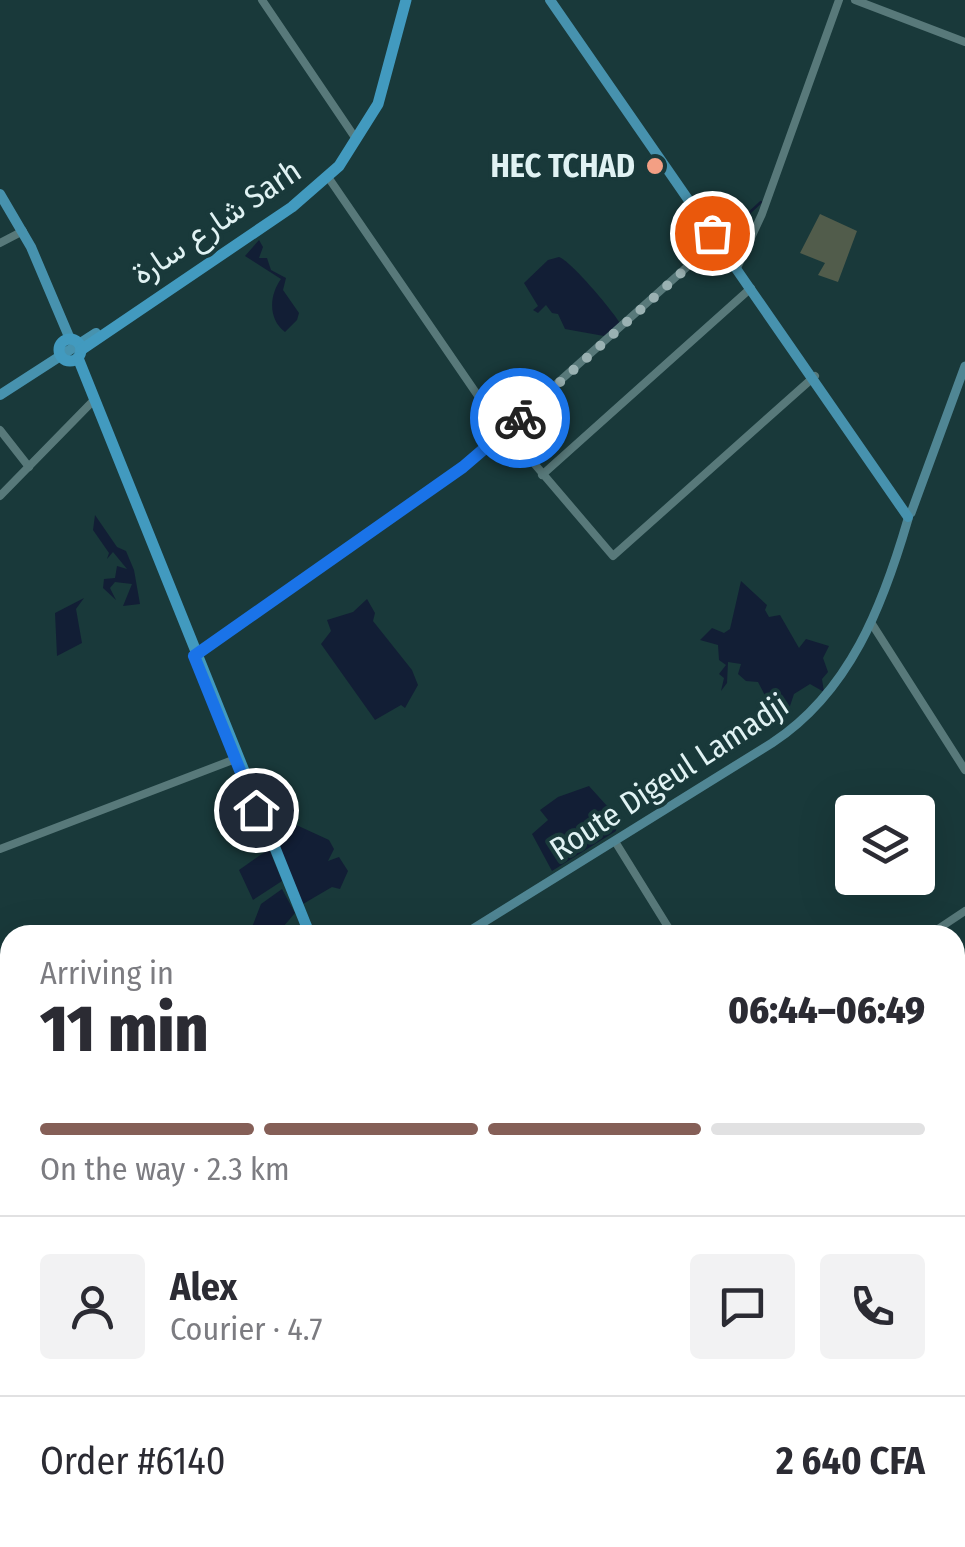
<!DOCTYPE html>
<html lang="en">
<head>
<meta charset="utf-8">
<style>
  :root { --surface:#fff; --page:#f2f2f3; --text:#2b2b33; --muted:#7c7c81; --line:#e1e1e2; --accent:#855f57 }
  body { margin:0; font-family:"Fira Sans Condensed",Vazirmatn,sans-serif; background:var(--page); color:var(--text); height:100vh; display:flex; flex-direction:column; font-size:38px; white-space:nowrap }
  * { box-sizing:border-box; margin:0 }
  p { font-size:32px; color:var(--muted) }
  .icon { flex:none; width:55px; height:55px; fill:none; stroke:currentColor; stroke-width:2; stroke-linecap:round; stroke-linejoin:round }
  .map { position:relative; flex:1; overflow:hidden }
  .panel { position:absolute; left:0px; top:925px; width:965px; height:622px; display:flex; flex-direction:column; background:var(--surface); border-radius:30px 30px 0 0; box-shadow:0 10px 40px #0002 }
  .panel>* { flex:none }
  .tools { position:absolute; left:835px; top:795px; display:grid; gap:20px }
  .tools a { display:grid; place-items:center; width:100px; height:100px; border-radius:10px; background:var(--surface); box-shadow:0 10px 40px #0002; font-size:50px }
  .pin { position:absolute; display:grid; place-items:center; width:85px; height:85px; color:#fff; margin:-42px; border:5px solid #fff; border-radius:50%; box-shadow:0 2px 10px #0007 }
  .courier { position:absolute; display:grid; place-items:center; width:100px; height:100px; margin:-50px; border:8px solid #1a73e8; border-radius:50%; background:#fff; color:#222; box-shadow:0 2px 12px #0007 }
  .summary em { font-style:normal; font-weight:800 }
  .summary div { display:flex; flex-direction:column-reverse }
  .summary { display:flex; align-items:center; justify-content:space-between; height:170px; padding:0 40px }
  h1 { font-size:65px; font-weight:800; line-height:75px }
  .bar { display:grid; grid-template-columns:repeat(4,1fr); gap:15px 10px; align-content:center; height:120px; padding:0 40px }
  .bar i { height:12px; border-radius:8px; background:var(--line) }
  .bar .current { background:var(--accent) }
  .bar p { grid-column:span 4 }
  .line { display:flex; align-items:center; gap:25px; padding:0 40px; border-top:2px solid var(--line) }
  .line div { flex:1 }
  .round { display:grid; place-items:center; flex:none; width:105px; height:105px; border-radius:10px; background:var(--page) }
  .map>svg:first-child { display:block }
  .green { fill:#515c4b }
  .water { fill:#121e35 }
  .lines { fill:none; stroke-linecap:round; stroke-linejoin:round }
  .stream { stroke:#121e35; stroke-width:2.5 }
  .tertiary { stroke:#58797a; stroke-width:8 }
  .secondary { stroke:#508694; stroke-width:9 }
  .primary { stroke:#4792ae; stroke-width:10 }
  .trunk { stroke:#429abf; stroke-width:11 }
  .done { stroke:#9ab1b2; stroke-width:10; stroke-dasharray:0 18 }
  .route { stroke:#1a73e8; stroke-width:12 }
  .poi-dot { fill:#f39f84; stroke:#19393a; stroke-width:4 }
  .labels { text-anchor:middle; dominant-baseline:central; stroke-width:8; stroke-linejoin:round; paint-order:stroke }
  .poi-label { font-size:32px; font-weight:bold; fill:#e0f2f3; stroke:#19393a; text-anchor:end }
  .street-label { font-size:32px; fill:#e0f2f3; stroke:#19393a }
</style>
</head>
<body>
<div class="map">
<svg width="965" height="1547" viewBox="0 0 965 1547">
  <rect width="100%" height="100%" fill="#19393a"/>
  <path class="green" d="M820 214 857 231 838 282 818 275 825 263 800 253Z"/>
  <g class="water">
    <path d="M259 240 263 247 259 258H267L271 270 286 278 283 290 299 313 297 320 285 332C267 318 270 294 281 279L245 256Z"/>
    <path d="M559 257C571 261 612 310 620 323L604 336 565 329 558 314 552 313 546 305 538 313 533 310 538 306 524 283 548 260Z"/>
    <path d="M95 515 117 547 126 551 134 570 140 604 123 606 132 584 115 582 110 588 116 600 103 588 104 579 115 578 117 566 127 569 113 552 107 559 109 553 93 530Z"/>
    <path d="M741 581 767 605 765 610 769 617 780 615 799 648 806 639 829 646 823 658 828 672 822 679 824 692 810 684 794 694 790 706 771 707 758 682 746 681 738 674 741 664 728 662 727 683 721 691 724 678 719 674 726 665 719 660 718 645 700 640 712 628 724 633 730 629Z"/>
    <path d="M84 598 76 609 82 643 57 656 55 613Z"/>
    <path d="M367 599 375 613 373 621 412 670 418 685 405 708 401 705 375 720 321 644 331 631 327 620 353 612Z"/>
    <path d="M589 786 617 817 616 831 552 871 532 834 548 820 540 810 558 797Z"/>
    <path d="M272 810 288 826 292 823 329 840 334 849 328 861 339 857 348 871 340 889 332 887 303 904 266 815Z"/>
    <path d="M269 849 282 881 253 900 239 870Z"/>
    <path d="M282 889 295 913 283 927 285 935H249L261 904Z"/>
  </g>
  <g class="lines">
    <path class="stream" d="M722 238 761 202"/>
    <g class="tertiary">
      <path d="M262 0 356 139"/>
      <path d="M855 0 965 42"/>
      <path d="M328 177 485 406 613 556 815 376"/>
      <path d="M0 243 23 231"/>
      <path d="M737 268 762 214 839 0"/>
      <path d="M0 430 29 467"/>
      <path d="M542 475 751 288"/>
      <path d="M0 496 92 402"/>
      <path d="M872 624 965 770"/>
      <path d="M194 656 466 465 717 240"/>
      <path d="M616 843 673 935"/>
      <path d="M0 849 238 758"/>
      <path d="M929 935 965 911"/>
      <path d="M555 1538 559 1547"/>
    </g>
    <g class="secondary">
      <path d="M911 513 965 366"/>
      <path d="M463 935 772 743C850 692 883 605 908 519"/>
      <path d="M293 1538 296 1547"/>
    </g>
    <g class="primary">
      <path d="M550 0 908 517"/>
      <path d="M0 194 31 247 70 339"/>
      <path d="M0 395 96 333"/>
      <path d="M0 995 10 1012"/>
    </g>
    <g class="trunk">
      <circle cx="70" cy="350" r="11"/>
      <path d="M81 350 292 207 339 166 378 104 406 0"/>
      <path d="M78 358 310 935"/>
      <path d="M0 1204 10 1202"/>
    </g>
  </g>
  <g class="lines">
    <path class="done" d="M520 418 709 248 712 233"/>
    <path class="route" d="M256 810 194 656 463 467 520 418"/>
  </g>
  <circle class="poi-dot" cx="655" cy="166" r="10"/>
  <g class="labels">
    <g class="poi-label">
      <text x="635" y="166">HEC TCHAD</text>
    </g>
    <g class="street-label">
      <text transform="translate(216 222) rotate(-34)">شارع سارة Sarh</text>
      <text transform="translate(669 777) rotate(-33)">Route Digeul Lamadji</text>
    </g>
  </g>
</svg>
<div class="tools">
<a><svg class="icon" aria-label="layers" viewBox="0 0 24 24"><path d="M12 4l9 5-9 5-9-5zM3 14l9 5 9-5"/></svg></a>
</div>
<div class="pin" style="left:712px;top:233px;background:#ea580c"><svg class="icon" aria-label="bag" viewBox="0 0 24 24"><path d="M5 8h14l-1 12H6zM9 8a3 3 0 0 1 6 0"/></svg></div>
<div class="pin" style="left:256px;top:810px;background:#1f2937"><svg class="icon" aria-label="home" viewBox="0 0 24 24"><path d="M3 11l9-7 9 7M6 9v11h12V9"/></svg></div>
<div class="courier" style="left:520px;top:418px"><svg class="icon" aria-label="bike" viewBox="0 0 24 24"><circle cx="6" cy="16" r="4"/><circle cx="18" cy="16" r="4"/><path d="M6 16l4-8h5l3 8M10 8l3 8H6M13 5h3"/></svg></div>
<section class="panel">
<div class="summary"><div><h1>11 min</h1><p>Arriving in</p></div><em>06:44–06:49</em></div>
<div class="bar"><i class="current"></i><i class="current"></i><i class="current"></i><i></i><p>On the way · 2.3 km</p></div>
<div class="line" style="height:180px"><a class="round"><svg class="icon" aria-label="person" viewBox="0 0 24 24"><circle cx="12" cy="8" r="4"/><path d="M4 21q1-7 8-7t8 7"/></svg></a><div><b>Alex</b><p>Courier · 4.7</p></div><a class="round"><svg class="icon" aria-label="chat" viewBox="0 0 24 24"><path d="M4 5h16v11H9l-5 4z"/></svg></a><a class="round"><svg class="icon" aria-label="phone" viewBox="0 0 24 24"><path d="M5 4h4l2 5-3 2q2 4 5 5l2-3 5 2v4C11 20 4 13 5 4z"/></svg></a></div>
<div class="line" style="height:130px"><div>Order #6140</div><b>2 640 CFA</b></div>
</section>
</div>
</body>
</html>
